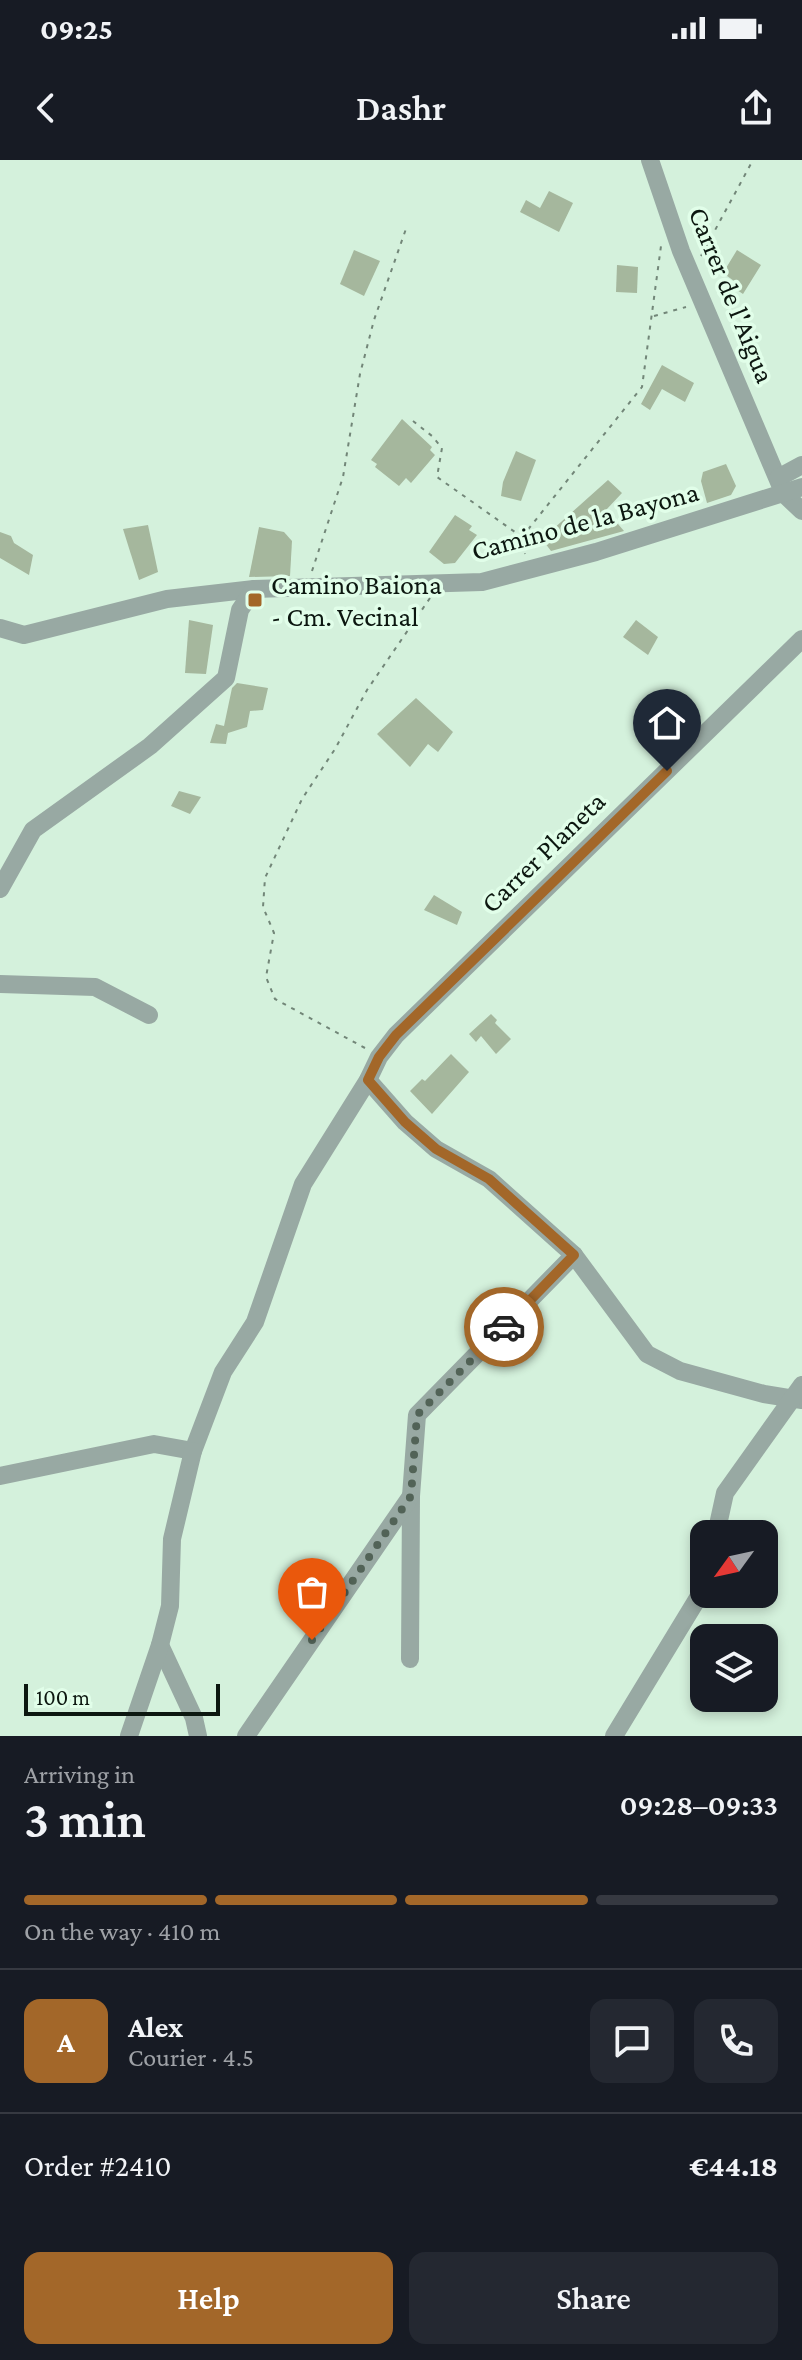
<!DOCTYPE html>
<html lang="en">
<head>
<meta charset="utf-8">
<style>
  :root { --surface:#171b24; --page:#242831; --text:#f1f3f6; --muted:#9ea1a6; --line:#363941; --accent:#a36729 }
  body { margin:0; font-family:"Crimson Pro",serif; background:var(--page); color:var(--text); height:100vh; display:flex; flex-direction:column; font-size:30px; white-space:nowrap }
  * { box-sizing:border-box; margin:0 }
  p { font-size:26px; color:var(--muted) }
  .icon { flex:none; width:44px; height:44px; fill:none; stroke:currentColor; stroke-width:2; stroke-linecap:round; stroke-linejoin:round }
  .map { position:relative; height:1576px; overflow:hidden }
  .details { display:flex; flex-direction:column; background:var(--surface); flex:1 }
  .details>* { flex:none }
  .needle { width:52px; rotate:237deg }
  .controls { position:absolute; left:690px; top:1360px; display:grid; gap:16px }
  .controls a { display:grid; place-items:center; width:88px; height:88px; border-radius:16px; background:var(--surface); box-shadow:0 4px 12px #0003; font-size:40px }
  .scale { position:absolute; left:24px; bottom:20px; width:196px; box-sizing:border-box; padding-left:8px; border:4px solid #0c1710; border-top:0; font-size:22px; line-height:28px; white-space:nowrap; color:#0c1710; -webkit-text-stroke:6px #e1fee9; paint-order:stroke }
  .pin { position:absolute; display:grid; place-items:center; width:68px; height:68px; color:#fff; margin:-82px -34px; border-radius:50% 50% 50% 0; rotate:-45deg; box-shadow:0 0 8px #0007 }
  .pin .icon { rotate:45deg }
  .courier { position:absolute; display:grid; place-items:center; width:80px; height:80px; margin:-40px; border:6px solid #a36729; border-radius:50%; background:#fff; color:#222; box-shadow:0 2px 10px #0007 }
  .head em { font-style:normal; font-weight:600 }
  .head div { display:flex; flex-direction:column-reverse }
  .head { display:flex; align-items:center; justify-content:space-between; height:136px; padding:0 24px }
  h1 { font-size:52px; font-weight:600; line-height:60px }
  .bar { display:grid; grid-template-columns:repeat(4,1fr); gap:12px 8px; align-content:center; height:96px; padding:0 24px }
  .bar i { height:10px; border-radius:6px; background:var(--line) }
  .bar .active { background:var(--accent) }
  .bar p { grid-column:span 4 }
  .line { display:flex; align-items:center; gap:20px; padding:0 24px; border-top:2px solid var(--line) }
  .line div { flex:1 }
  .round { display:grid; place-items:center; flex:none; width:84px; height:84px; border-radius:16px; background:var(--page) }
  .primary-button { display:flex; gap:16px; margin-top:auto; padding:16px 24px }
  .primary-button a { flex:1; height:92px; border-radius:16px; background:var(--accent); color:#fff; font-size:32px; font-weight:600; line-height:92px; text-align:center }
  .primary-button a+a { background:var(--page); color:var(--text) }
  .status { display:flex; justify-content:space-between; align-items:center; height:56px; padding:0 40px; background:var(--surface); direction:ltr }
  .status svg { height:22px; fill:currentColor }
  header { display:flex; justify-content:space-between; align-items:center; height:104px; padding:0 24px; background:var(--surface); font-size:36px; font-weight:600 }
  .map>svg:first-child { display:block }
  .building { fill:#a5b79d }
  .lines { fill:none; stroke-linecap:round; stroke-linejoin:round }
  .path { stroke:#728678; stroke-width:2; stroke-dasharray:4 6; stroke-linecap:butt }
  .minor { stroke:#98a9a3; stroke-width:18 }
  .done { stroke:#526357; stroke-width:8; stroke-dasharray:0 14.4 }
  .route { stroke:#a36729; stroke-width:10 }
  .poi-dot { fill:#a36729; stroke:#e1fee9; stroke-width:3 }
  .labels { text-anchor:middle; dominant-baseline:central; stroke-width:7; stroke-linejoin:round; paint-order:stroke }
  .street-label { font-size:28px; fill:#0c1710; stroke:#e1fee9 }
  .poi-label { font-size:28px; fill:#0c1710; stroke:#e1fee9; text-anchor:start }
</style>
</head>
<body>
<div class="status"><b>09:25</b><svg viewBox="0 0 49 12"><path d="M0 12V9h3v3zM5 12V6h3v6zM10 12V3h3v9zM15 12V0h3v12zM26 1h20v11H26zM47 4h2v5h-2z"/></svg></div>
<header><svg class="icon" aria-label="back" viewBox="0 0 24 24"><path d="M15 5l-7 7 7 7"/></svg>Dashr<svg class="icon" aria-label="share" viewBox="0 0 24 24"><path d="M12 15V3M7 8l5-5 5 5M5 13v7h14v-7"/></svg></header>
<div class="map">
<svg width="802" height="1576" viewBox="0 0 802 1576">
  <rect width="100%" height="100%" fill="#d4f1dc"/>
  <g class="building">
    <path d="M549 31 573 43 559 72 520 52 526 40 540 48Z"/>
    <path d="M354 90 380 101 364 136 340 124Z"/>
    <path d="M737 90 761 105 743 134 731 126 734 121 723 113Z"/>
    <path d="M617 105 638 107 637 133 616 132Z"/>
    <path d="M662 205 694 223 685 242 662 229 650 250 641 244Z"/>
    <path d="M402 259 432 287 430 290 435 295 411 323 406 318 399 326 375 307 377 304 371 300Z"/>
    <path d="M516 291 536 300 521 341 501 336 503 322Z"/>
    <path d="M726 304 736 326 731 335 707 343 701 321 703 312Z"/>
    <path d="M608 320 622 333 606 350 624 371 551 391 542 379Z"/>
    <path d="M455 355 472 366 469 370 477 375 455 403 444 404 429 392Z"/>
    <path d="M148 365 158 412 139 420 123 369Z"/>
    <path d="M259 367 284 372 292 381 290 416 249 417Z"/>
    <path d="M0 372 11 376 14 383 33 395 29 415 0 398Z"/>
    <path d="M189 460 213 465 206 514 185 513Z"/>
    <path d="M636 460 658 477 648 495 623 477Z"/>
    <path d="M237 523 268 528 263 550 250 551 247 567 228 573 226 584 210 583 216 564 224 566 232 528Z"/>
    <path d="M416 538 453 572 438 592 428 584 410 607 377 574Z"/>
    <path d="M179 631 201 637 190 654 171 646Z"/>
    <path d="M434 735 462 752 457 765 424 750Z"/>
    <path d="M491 854 497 860 495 863 511 879 496 894 481 876 476 882 469 874Z"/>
    <path d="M451 894 469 912 432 954 410 931 422 919 425 921Z"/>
  </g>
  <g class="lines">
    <g class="path">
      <path d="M701 96 753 0"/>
      <path d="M654 156 686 147"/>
      <path d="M413 261 432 276 442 288 437 317 522 377 525 394"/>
      <path d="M522 377 642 227 661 86"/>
      <path d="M312 411 343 317 360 214 374 160 407 66"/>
      <path d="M365 888 275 839 266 817 274 773 263 747 265 718 302 639 335 589 367 530 430 438"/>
    </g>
    <g class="minor">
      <path d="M650 0 681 91 784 334 802 351"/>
      <path d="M778 318 802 305"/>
      <path d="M0 468 24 475 167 439 254 429 482 422 596 392 802 327"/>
      <path d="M0 729 33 670 150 586 226 518 240 450 254 429"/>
      <path d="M0 824 95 827 149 855"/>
      <path d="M368 920 405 962 436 989 489 1019 574 1095 647 1194 680 1211 764 1234 802 1240"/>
      <path d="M0 1316 154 1284 193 1291 223 1212 255 1162 303 1024 368 920 379 897 396 875 802 479"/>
      <path d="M716 1374 725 1333 802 1225"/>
      <path d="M160 1485 194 1558 198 1576"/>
      <path d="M410 1499 411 1336 417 1255 574 1095"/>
      <path d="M129 1576 160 1485 170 1446 172 1379 193 1291"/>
      <path d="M246 1576 411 1336"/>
      <path d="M614 1576 704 1428"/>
    </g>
  </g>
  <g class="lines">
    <path class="done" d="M312 1480 411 1336 417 1255 504 1167"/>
    <path class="route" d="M504 1167 574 1095 489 1019 436 989 405 962 368 920 379 897 396 875 667 611"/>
  </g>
  <rect class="poi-dot" x="247" y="432" width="16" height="16" rx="4"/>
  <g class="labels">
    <g class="street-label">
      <text transform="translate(732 135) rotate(68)">Carrer de l'Aigua</text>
      <text transform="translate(585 361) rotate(-15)">Camino de la Bayona</text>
      <text transform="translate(543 692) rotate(-44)">Carrer Planeta</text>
    </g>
    <g class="poi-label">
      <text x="271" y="424">Camino Baiona<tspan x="271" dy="32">- Cm. Vecinal</tspan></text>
    </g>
  </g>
</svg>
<div class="controls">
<a><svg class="needle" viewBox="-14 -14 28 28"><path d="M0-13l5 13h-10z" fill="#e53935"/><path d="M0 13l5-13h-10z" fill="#9ea1a6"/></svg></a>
<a><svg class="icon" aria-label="layers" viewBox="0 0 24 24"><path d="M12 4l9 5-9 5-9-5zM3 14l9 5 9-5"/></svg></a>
</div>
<div class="scale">100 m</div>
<div class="pin" style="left:312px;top:1480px;background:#ea580c"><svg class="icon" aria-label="bag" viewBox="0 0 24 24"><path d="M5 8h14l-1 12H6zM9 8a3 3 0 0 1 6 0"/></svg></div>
<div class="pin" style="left:667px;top:611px;background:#1f2937"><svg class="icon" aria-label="home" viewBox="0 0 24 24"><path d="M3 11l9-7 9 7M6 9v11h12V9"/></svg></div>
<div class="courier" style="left:504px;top:1167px"><svg class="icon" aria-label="car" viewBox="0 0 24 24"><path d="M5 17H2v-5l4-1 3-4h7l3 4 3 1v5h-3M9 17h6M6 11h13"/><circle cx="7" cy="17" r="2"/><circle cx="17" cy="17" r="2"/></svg></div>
</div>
<section class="details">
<div class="head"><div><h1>3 min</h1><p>Arriving in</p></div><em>09:28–09:33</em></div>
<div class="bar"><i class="active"></i><i class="active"></i><i class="active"></i><i></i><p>On the way · 410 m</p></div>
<div class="line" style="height:144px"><b class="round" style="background:var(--accent);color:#fff">A</b><div><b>Alex</b><p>Courier · 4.5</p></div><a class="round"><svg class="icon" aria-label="chat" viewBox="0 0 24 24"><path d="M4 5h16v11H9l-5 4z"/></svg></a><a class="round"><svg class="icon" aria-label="phone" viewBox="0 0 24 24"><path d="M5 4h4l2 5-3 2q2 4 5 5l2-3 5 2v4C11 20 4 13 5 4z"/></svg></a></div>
<div class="line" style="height:104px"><div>Order #2410</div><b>€44.18</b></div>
<div class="primary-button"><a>Help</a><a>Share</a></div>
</section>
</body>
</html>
